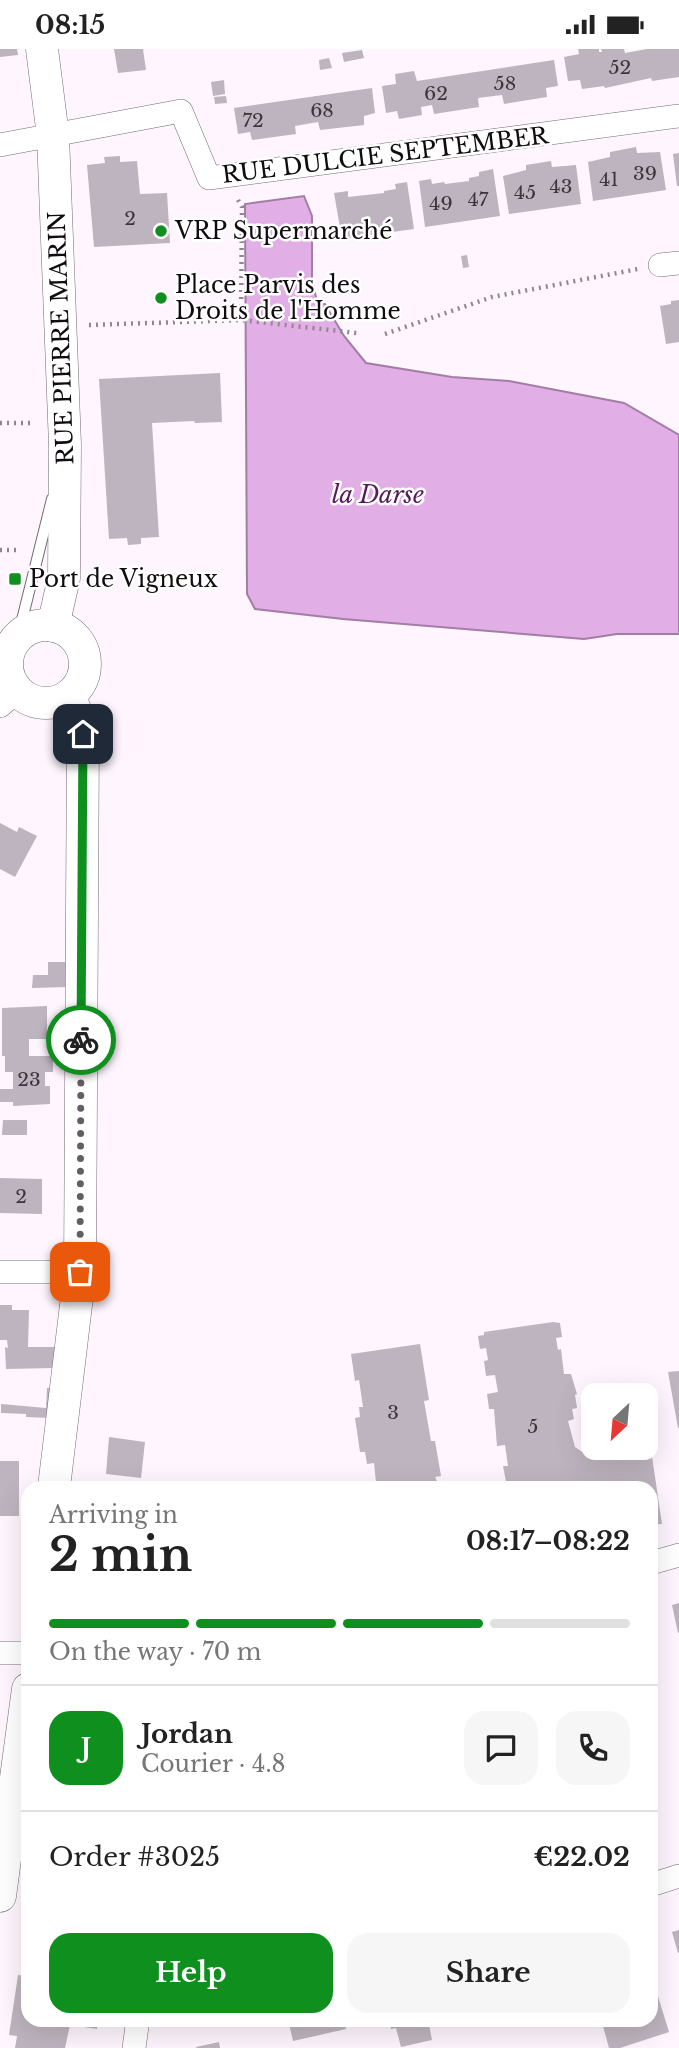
<!DOCTYPE html>
<html lang="en">
<head>
<meta charset="utf-8">
<style>
  :root { --surface:#fff; --page:#f6f6f6; --text:#222; --muted:#767676; --line:#e0e0e0; --accent:#0e8f1e }
  body { margin:0; font-family:"Libre Baskerville",serif; background:var(--page); color:var(--text); height:100vh; display:flex; flex-direction:column; font-size:26px; white-space:nowrap }
  * { box-sizing:border-box; margin:0 }
  p { font-size:23px; color:var(--muted) }
  .icon { flex:none; width:38px; height:38px; fill:none; stroke:currentColor; stroke-width:2; stroke-linecap:round; stroke-linejoin:round }
  .map { position:relative; flex:1; overflow:hidden }
  .details { position:absolute; left:21px; top:1432px; width:637px; height:546px; display:flex; flex-direction:column; background:var(--surface); border-radius:21px; box-shadow:0 7px 28px #0002 }
  .details>* { flex:none }
  .needle { width:46px; rotate:206deg }
  .controls { position:absolute; left:581px; top:1334px; display:grid; gap:14px }
  .controls a { display:grid; place-items:center; width:77px; height:77px; border-radius:14px; background:var(--surface); box-shadow:0 7px 28px #0002; font-size:35px }
  .pin { position:absolute; display:grid; place-items:center; width:60px; height:60px; color:#fff; margin:-30px; border-radius:14px; box-shadow:0 4px 10px #0006 }
  .courier { position:absolute; display:grid; place-items:center; width:70px; height:70px; margin:-35px; border:5px solid #0e8f1e; border-radius:50%; background:#fff; color:#222; box-shadow:0 2px 9px #0007 }
  .overview em { font-style:normal; font-weight:700 }
  .overview div { display:flex; flex-direction:column-reverse }
  .overview { display:flex; align-items:center; justify-content:space-between; height:119px; padding:0 28px }
  h1 { font-size:46px; font-weight:700; line-height:52px }
  .bar { display:grid; grid-template-columns:repeat(4,1fr); gap:10px 7px; align-content:center; height:84px; padding:0 28px }
  .bar i { height:9px; border-radius:5px; background:var(--line) }
  .bar .current { background:var(--accent) }
  .bar p { grid-column:span 4 }
  .line { display:flex; align-items:center; gap:18px; padding:0 28px; border-top:2px solid var(--line) }
  .line div { flex:1 }
  .round { display:grid; place-items:center; flex:none; width:74px; height:74px; border-radius:21px; background:var(--page) }
  .button { display:flex; gap:14px; margin-top:auto; padding:14px 28px }
  .button a { flex:1; height:80px; border-radius:21px; background:var(--accent); color:#fff; font-size:28px; font-weight:700; line-height:80px; text-align:center }
  .button a+a { background:var(--page); color:var(--text) }
  .status { display:flex; justify-content:space-between; align-items:center; height:49px; padding:0 35px; background:var(--surface); direction:ltr }
  .status svg { height:19px; fill:currentColor }
  .map>svg:first-child { display:block }
  .water { fill:#e1aee5; stroke:#a27da5; stroke-width:2 }
  .building { fill:#beb4bf }
  .lines { fill:none; stroke-linecap:round; stroke-linejoin:round }
  .lane-casing { stroke:#736a74; stroke-width:12 }
  .street-casing { stroke:#736a74; stroke-width:24 }
  .secondary-casing { stroke:#736a74; stroke-width:33 }
  .path { stroke:#8e878e; stroke-width:4.5; stroke-dasharray:2 5; stroke-linecap:butt }
  .lane { stroke:#fff; stroke-width:10 }
  .street { stroke:#fff; stroke-width:23 }
  .secondary { stroke:#fff; stroke-width:32 }
  .done { stroke:#635e63; stroke-width:7; stroke-dasharray:0 12.6 }
  .route { stroke:#0e8f1e; stroke-width:9 }
  .poi-dot { fill:#0e8f1e; stroke:#fff; stroke-width:2.5 }
  .labels { text-anchor:middle; dominant-baseline:central; stroke-width:5; stroke-linejoin:round; paint-order:stroke }
  .number-label { font-size:19px; fill:#3c363c }
  .street-label { font-size:23px; fill:#100c10; stroke:#fff }
  .poi-label { font-size:23px; fill:#100c10; stroke:#fff; text-anchor:start }
  .water-label { font-size:24px; font-style:italic; fill:#561b5c; stroke:#fff }
</style>
</head>
<body>
<div class="status"><b>08:15</b><svg viewBox="0 0 49 12"><path d="M0 12V9h3v3zM5 12V6h3v6zM10 12V3h3v9zM15 12V0h3v12zM26 1h20v11H26zM47 4h2v5h-2z"/></svg></div>
<div class="map">
<svg width="679" height="1999" viewBox="0 0 679 1999">
  <rect width="100%" height="100%" fill="#fef5fe"/>
  <path class="water" d="M304 147 312 167V230L317 253 325 255 344 287 366 314 452 328 509 332 624 354 679 386V585H617L584 590 343 570 255 560 247 545 245 155Z"/>
  <g class="building">
    <path d="M0 0H17L18 6 0 8Z"/>
    <path d="M114 0H143L146 21 118 24Z"/>
    <path d="M578 0H599V3H602L601 0H624L625 4 647 0H679V28L652 32 651 29 605 39 604 37 582 40 580 31 568 32 564 8 579 5Z"/>
    <path d="M362 1 364 9 344 13 342 4Z"/>
    <path d="M329 9 332 19 320 21 319 11Z"/>
    <path d="M554 11 558 37 546 39 547 48 504 55 502 46 478 49 479 58 434 65 432 56 421 58 422 66 399 70 397 62 386 64 382 37 396 35 395 25 414 22 417 32Z"/>
    <path d="M224 31 225 45 213 47 211 33Z"/>
    <path d="M372 39 375 64 364 67V76L320 81 318 73 295 77 296 85 252 91 250 83 238 85 234 59Z"/>
    <path d="M226 47 227 54 215 55 214 48Z"/>
    <path d="M636 98 637 104 660 103 666 141 593 152 588 113 610 108V103Z"/>
    <path d="M679 104V137H677L673 105Z"/>
    <path d="M120 107V113L137 112 140 145 167 144 170 194 94 198 87 116 105 114 104 108Z"/>
    <path d="M551 112 552 118 576 116 581 155 509 165 503 127 526 121V116Z"/>
    <path d="M493 120 500 167 425 178 419 132 431 130 432 135 444 133 445 135 469 132V129L479 127V123Z"/>
    <path d="M407 133 414 180 342 190 334 144 348 142V148L384 144V142L396 140 395 135Z"/>
    <path d="M467 206 469 218 463 219 461 207Z"/>
    <path d="M679 251V293L666 295 660 257 671 255V252Z"/>
    <path d="M220 324 222 373 195 374 194 372 152 374 159 488 141 489V495L128 496 127 489 109 490 99 330Z"/>
    <path d="M0 774 17 783 19 778 37 787 15 828 0 820Z"/>
    <path d="M48 913H67V938L32 939 33 926H48Z"/>
    <path d="M47 957V990H29V1007H53V1023H45V1037H50V1055L13 1057V1053H0V1040H13V1023H5V1007H2V959Z"/>
    <path d="M3 1071H27V1086H2Z"/>
    <path d="M0 1129 42 1130V1165L0 1164Z"/>
    <path d="M0 1256H12V1261H29L28 1298H55L53 1319 6 1320 5 1298 8 1299 7 1291H0Z"/>
    <path d="M553 1273 560 1274 562 1288 556 1289 558 1301 561 1300 564 1325H571L577 1345 575 1346 577 1359 572 1360 574 1370 568 1372 575 1398 588 1407 613 1406 612 1398H640V1402L651 1401 662 1475 651 1476V1438H507L503 1417H508L505 1396 497 1397 494 1360H489L487 1345 498 1343 495 1326 486 1327 484 1312 488 1311 486 1299 480 1300 478 1287 484 1286V1283Z"/>
    <path d="M420 1295 429 1351 424 1352 431 1392H435L441 1427 435 1428 440 1438H372L376 1433 374 1414 367 1415 365 1403H360L355 1369 360 1368 359 1358H363L359 1331 355 1332 351 1305Z"/>
    <path d="M679 1322V1379H678L668 1323Z"/>
    <path d="M47 1339H50L49 1369 26 1368V1365L1 1364V1355L46 1359Z"/>
    <path d="M109 1388 145 1393 141 1429 106 1425Z"/>
    <rect x="0" y="1412" width="19" height="55"/>
    <path d="M679 1554V1584H678L672 1556Z"/>
    <path d="M679 1881V1904H678L672 1883Z"/>
    <path d="M18 1926 28 1927V1970H98L97 1980 70 1976 65 1999H15L17 1987 9 1986Z"/>
    <path d="M652 1928 669 1983 620 1999H609L601 1970H651Z"/>
    <path d="M288 1970H344L346 1980 293 1992Z"/>
    <path d="M389 1970H428L432 1991 401 1998 396 1979 391 1980Z"/>
    <path d="M513 1970H539V1971L515 1977Z"/>
    <path d="M219 1993 220 1999H196V1998Z"/>
  </g>
  <g class="lines">
    <g class="lane-casing">
      <path id="lane" d="M18 587 52 450"/>
    </g>
    <g class="street-casing">
      <g id="street">
        <path d="M0 96 181 62 209 129 679 67"/>
        <path d="M660 216 679 214"/>
        <path d="M0 657 18 642"/>
        <path d="M0 1223H80"/>
        <path d="M651 1514 679 1506"/>
        <path d="M0 1604H28"/>
        <path d="M651 1836 679 1827"/>
        <path d="M134 1999 138 1970"/>
      </g>
    </g>
    <g class="secondary-casing">
      <g id="secondary">
        <path d="M42 0 53 87 65 396 64 529 53 577"/>
        <circle cx="46" cy="615" r="39"/>
        <path d="M54 1438 80 1223 83 685 70 646"/>
        <path d="M0 1847 28 1640"/>
      </g>
    </g>
    <g class="path">
      <path d="M238 151 242 158 241 271"/>
      <path d="M89 276 241 271 357 284"/>
      <path d="M385 285 492 248 638 220"/>
      <path d="M0 374H34"/>
      <path d="M0 501H20"/>
    </g>
    <use href="#lane" class="lane"/>
    <use href="#street" class="street"/>
    <use href="#secondary" class="secondary"/>
  </g>
  <g class="lines">
    <path class="done" d="M80 1223 81 991"/>
    <path class="route" d="M81 991 83 685"/>
  </g>
  <g class="poi-dot">
    <circle cx="161" cy="182" r="7"/>
    <circle cx="161" cy="249" r="7"/>
    <rect x="8" y="523" width="14" height="14" rx="3.5"/>
  </g>
  <g class="labels">
    <g class="number-label">
      <text x="620" y="18">52</text>
      <text x="505" y="34">58</text>
      <text x="436" y="44">62</text>
      <text x="322" y="61">68</text>
      <text x="253" y="71">72</text>
      <text x="645" y="124">39</text>
      <text x="609" y="130">41</text>
      <text x="561" y="137">43</text>
      <text x="525" y="143">45</text>
      <text x="478" y="150">47</text>
      <text x="441" y="154">49</text>
      <text x="130" y="169">2</text>
      <text x="29" y="1030">23</text>
      <text x="21" y="1147">2</text>
      <text x="393" y="1363">3</text>
      <text x="533" y="1377">5</text>
    </g>
    <g class="street-label">
      <text transform="translate(385 106) rotate(-7)">RUE DULCIE SEPTEMBER</text>
      <text transform="translate(61 289) rotate(-92)">RUE PIERRE MARIN</text>
    </g>
    <g class="poi-label">
      <text x="175" y="182">VRP Supermarché</text>
      <text x="175" y="236">Place Parvis des<tspan x="175" dy="26">Droits de l'Homme</tspan></text>
      <text x="29" y="530">Port de Vigneux</text>
    </g>
    <g class="water-label">
      <text x="378" y="445">la Darse</text>
    </g>
  </g>
</svg>
<div class="controls">
<a><svg class="needle" viewBox="-14 -14 28 28"><path d="M0-13l5 13h-10z" fill="#e53935"/><path d="M0 13l5-13h-10z" fill="#767676"/></svg></a>
</div>
<div class="pin" style="left:80px;top:1223px;background:#ea580c"><svg class="icon" aria-label="bag" viewBox="0 0 24 24"><path d="M5 8h14l-1 12H6zM9 8a3 3 0 0 1 6 0"/></svg></div>
<div class="pin" style="left:83px;top:685px;background:#1f2937"><svg class="icon" aria-label="home" viewBox="0 0 24 24"><path d="M3 11l9-7 9 7M6 9v11h12V9"/></svg></div>
<div class="courier" style="left:81px;top:991px"><svg class="icon" aria-label="bike" viewBox="0 0 24 24"><circle cx="6" cy="16" r="4"/><circle cx="18" cy="16" r="4"/><path d="M6 16l4-8h5l3 8M10 8l3 8H6M13 5h3"/></svg></div>
<section class="details">
<div class="overview"><div><h1>2 min</h1><p>Arriving in</p></div><em>08:17–08:22</em></div>
<div class="bar"><i class="current"></i><i class="current"></i><i class="current"></i><i></i><p>On the way · 70 m</p></div>
<div class="line" style="height:126px"><b class="round" style="background:var(--accent);color:#fff">J</b><div><b>Jordan</b><p>Courier · 4.8</p></div><a class="round"><svg class="icon" aria-label="chat" viewBox="0 0 24 24"><path d="M4 5h16v11H9l-5 4z"/></svg></a><a class="round"><svg class="icon" aria-label="phone" viewBox="0 0 24 24"><path d="M5 4h4l2 5-3 2q2 4 5 5l2-3 5 2v4C11 20 4 13 5 4z"/></svg></a></div>
<div class="line" style="height:91px"><div>Order #3025</div><b>€22.02</b></div>
<div class="button"><a>Help</a><a>Share</a></div>
</section>
</div>
</body>
</html>
